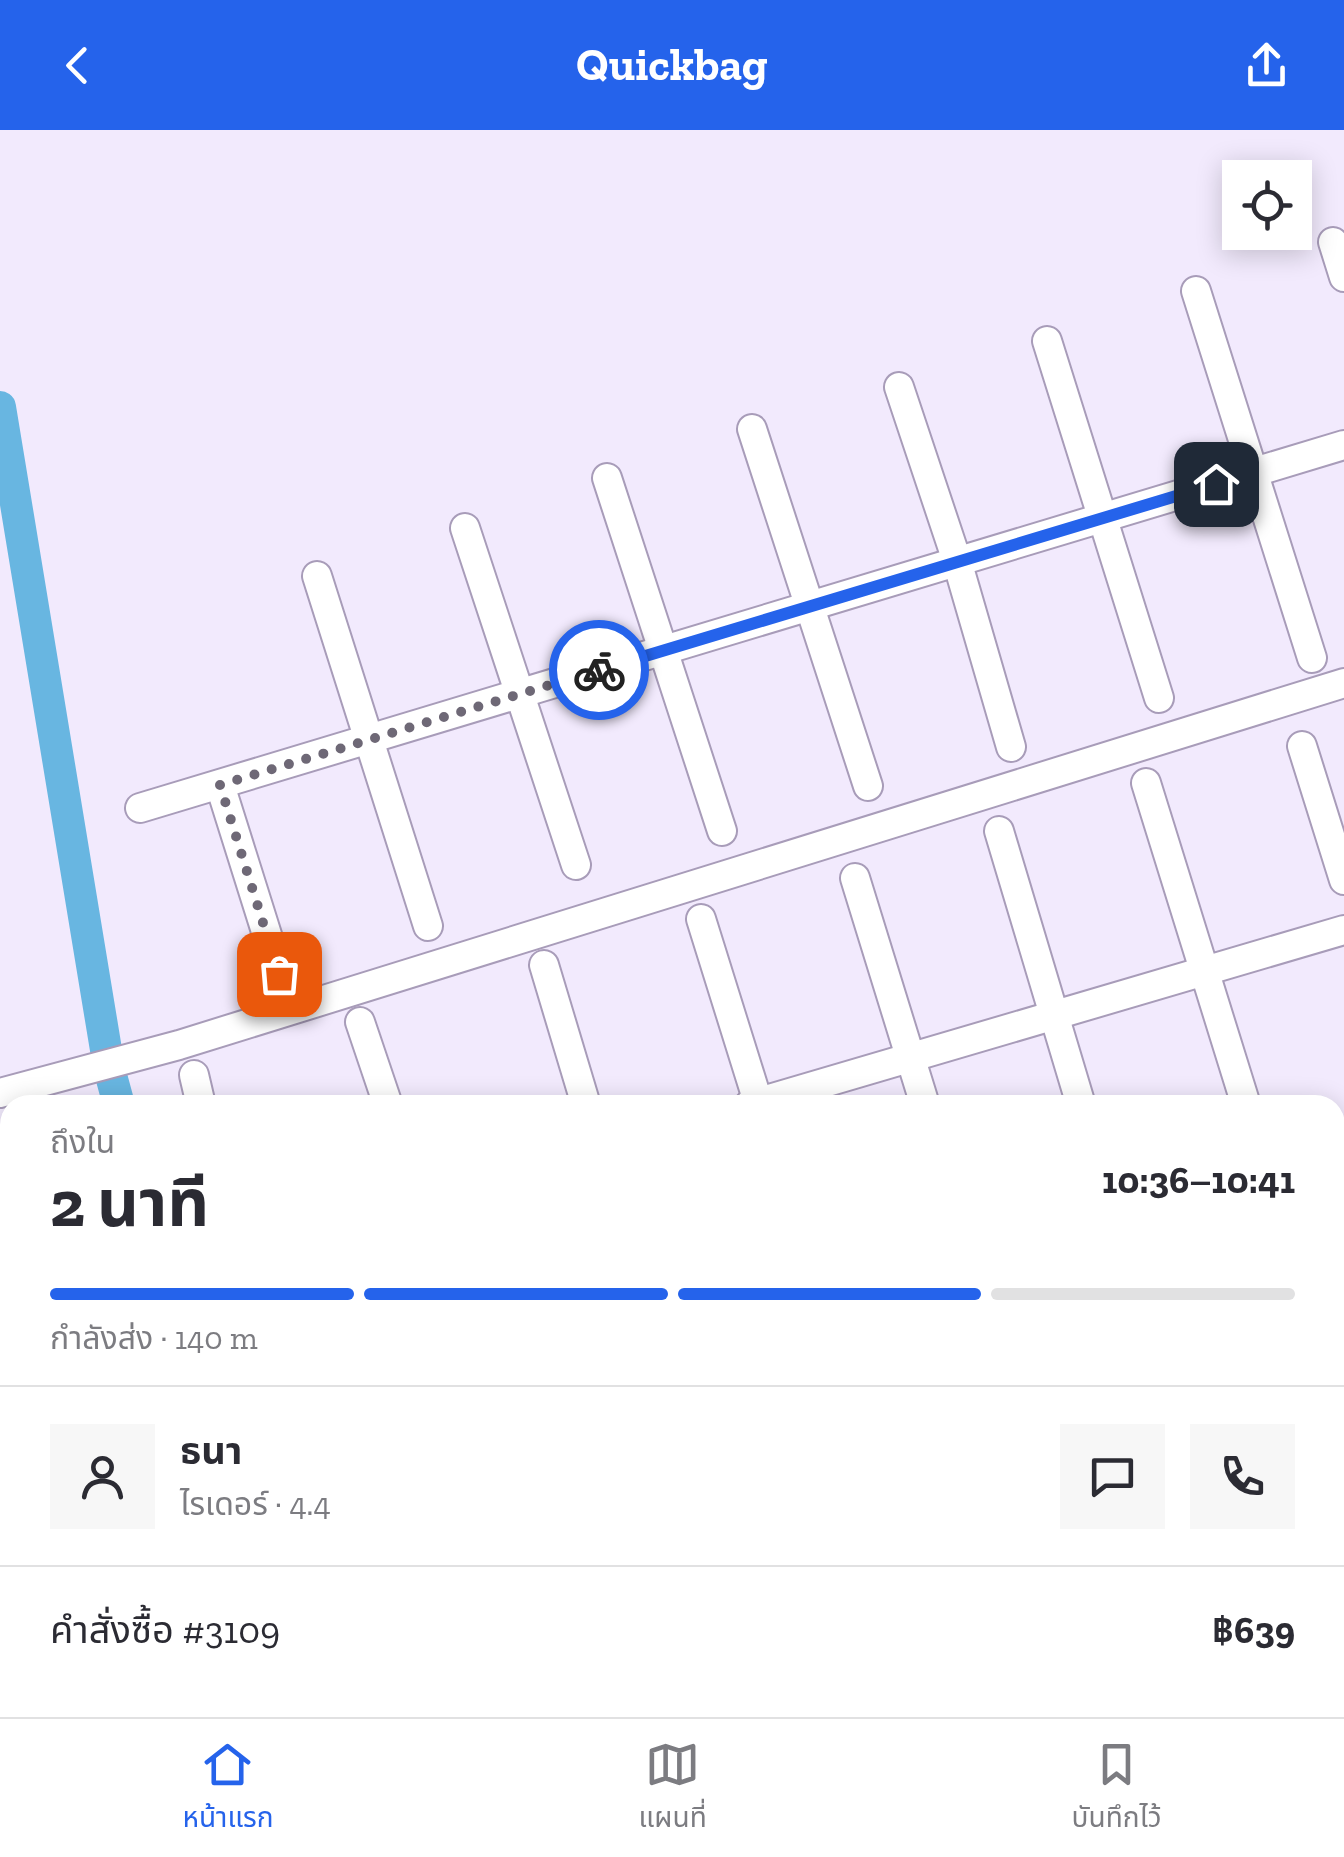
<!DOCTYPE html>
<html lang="th">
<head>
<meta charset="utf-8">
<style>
  :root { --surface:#fff; --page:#f7f7f7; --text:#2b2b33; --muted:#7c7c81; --line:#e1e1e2; --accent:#2563eb }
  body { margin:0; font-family:"Zilla Slab","Noto Sans Thai",serif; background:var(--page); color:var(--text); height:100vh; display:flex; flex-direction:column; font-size:38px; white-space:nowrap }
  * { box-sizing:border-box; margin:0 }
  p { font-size:32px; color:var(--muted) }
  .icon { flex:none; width:55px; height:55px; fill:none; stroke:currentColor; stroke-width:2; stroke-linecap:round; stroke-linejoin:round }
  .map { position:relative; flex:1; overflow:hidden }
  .details { position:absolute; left:0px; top:965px; width:1345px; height:622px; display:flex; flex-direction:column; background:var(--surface); border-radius:30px 30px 0 0; box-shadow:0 5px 25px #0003 }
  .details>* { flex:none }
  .tools { position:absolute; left:1222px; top:30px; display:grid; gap:20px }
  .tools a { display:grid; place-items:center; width:90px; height:90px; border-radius:0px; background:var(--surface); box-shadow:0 5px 25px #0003; font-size:50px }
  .pin { position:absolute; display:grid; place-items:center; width:85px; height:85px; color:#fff; margin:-42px; border-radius:20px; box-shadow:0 5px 15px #0006 }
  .courier { position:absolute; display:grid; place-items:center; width:100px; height:100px; margin:-50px; border:8px solid #2563eb; border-radius:50%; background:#fff; color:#222; box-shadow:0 2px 12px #0007 }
  .headline em { font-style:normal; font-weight:700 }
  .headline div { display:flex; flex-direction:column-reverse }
  .headline { display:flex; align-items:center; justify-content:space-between; height:170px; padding:0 50px }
  h1 { font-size:65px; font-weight:700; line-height:75px }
  .bar { display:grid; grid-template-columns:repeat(4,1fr); gap:15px 10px; align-content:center; height:120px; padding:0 50px }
  .bar i { height:12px; border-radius:8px; background:var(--line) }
  .bar .current { background:var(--accent) }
  .bar p { grid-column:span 4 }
  .line { display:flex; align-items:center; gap:25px; padding:0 50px; border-top:2px solid var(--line) }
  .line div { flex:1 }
  .round { display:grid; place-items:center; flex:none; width:105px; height:105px; border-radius:0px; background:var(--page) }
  header { display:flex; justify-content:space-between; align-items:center; height:130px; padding:0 50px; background:var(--accent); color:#fff; font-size:45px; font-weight:700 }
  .tabs { display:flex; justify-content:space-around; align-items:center; height:140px; border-top:2px solid var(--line); background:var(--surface); font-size:28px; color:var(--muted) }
  .tabs a { display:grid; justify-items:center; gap:5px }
  .tabs .current { color:var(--accent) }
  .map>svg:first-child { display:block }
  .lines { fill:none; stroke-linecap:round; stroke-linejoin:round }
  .canal { stroke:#68b6e1; stroke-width:32 }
  .street-casing { stroke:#a89cb9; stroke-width:32 }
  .street { stroke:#fff; stroke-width:28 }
  .done { stroke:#6e6876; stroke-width:10; stroke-dasharray:0 18 }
  .route { stroke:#2563eb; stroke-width:12 }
</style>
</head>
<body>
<header><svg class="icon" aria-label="back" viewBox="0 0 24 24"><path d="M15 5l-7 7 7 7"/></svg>Quickbag<svg class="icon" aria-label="share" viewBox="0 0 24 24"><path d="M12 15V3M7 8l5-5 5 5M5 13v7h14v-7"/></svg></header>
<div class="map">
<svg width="1344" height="1587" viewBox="0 0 1344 1587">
  <rect width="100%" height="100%" fill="#f2eafd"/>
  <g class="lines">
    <g class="canal">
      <path d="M0 277 109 938 119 975"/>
      <path d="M294 1578 297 1587"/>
    </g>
    <g class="street-casing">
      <g id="street">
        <path d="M1333 112 1344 147"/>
        <path d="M1196 161 1312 528"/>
        <path d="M1047 211 1159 568"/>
        <path d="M899 257 957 431 1011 617"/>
        <path d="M752 299 868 656"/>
        <path d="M607 348 722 701"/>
        <path d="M465 398 576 735"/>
        <path d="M317 446 428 796"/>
        <path d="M1302 616 1344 750"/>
        <path d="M1146 653 1246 975"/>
        <path d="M220 655 279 843"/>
        <path d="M140 678 1344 315"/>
        <path d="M999 701 1081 975"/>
        <path d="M855 748 925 975"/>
        <path d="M701 789 759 975"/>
        <path d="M544 835 586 975"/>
        <path d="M360 892 388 975"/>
        <path d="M194 945 201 975"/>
        <path d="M0 963 179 915 1344 553"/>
        <path d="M749 975 1344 800"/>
        <path d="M0 1166 10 1163"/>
        <path d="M1335 1318 1344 1317"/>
        <path d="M1335 1427 1344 1426"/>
        <path d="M148 1578 151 1587"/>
        <path d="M417 1578 418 1587"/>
        <path d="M596 1578 597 1587"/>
        <path d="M779 1578V1587"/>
        <path d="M939 1578V1587"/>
        <path d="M1113 1578 1114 1587"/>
        <path d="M1259 1578 1260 1587"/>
        <path d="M171 1587 200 1578"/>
      </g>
    </g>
    <use href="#street" class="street"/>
  </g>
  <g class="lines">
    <path class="done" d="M279 844 220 655 599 540"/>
    <path class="route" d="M599 540 1216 354"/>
  </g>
</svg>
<div class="tools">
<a><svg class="icon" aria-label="locate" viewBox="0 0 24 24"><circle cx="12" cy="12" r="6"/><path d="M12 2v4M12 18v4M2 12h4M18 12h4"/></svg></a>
</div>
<div class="pin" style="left:279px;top:844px;background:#ea580c"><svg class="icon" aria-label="bag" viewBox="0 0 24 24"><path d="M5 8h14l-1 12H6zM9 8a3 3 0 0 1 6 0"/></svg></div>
<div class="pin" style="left:1216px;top:354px;background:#1f2937"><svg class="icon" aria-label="home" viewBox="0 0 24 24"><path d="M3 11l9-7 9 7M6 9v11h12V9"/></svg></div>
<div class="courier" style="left:599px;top:540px"><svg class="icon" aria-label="bike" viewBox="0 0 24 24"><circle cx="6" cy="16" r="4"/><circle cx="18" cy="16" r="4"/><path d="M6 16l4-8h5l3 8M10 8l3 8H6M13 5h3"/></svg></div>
<section class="details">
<div class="headline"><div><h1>2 นาที</h1><p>ถึงใน</p></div><em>10:36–10:41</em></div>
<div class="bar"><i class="current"></i><i class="current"></i><i class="current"></i><i></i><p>กำลังส่ง · 140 m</p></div>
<div class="line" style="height:180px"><a class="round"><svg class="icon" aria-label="person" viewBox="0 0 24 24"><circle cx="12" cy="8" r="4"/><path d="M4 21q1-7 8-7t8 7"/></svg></a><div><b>ธนา</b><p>ไรเดอร์ · 4.4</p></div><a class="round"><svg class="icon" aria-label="chat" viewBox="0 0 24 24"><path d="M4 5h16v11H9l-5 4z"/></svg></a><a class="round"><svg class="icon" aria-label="phone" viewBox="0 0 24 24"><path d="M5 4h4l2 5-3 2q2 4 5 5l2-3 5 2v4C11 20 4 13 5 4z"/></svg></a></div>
<div class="line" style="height:130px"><div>คำสั่งซื้อ #3109</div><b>฿639</b></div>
</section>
</div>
<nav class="tabs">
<a class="current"><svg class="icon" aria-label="home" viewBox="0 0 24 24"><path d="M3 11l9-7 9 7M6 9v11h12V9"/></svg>หน้าแรก</a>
<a><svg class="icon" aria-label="map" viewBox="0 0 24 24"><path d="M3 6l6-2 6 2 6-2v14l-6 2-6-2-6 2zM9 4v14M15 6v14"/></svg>แผนที่</a>
<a><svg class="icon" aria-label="saved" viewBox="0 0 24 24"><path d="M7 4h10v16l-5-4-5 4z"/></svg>บันทึกไว้</a>
</nav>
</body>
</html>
